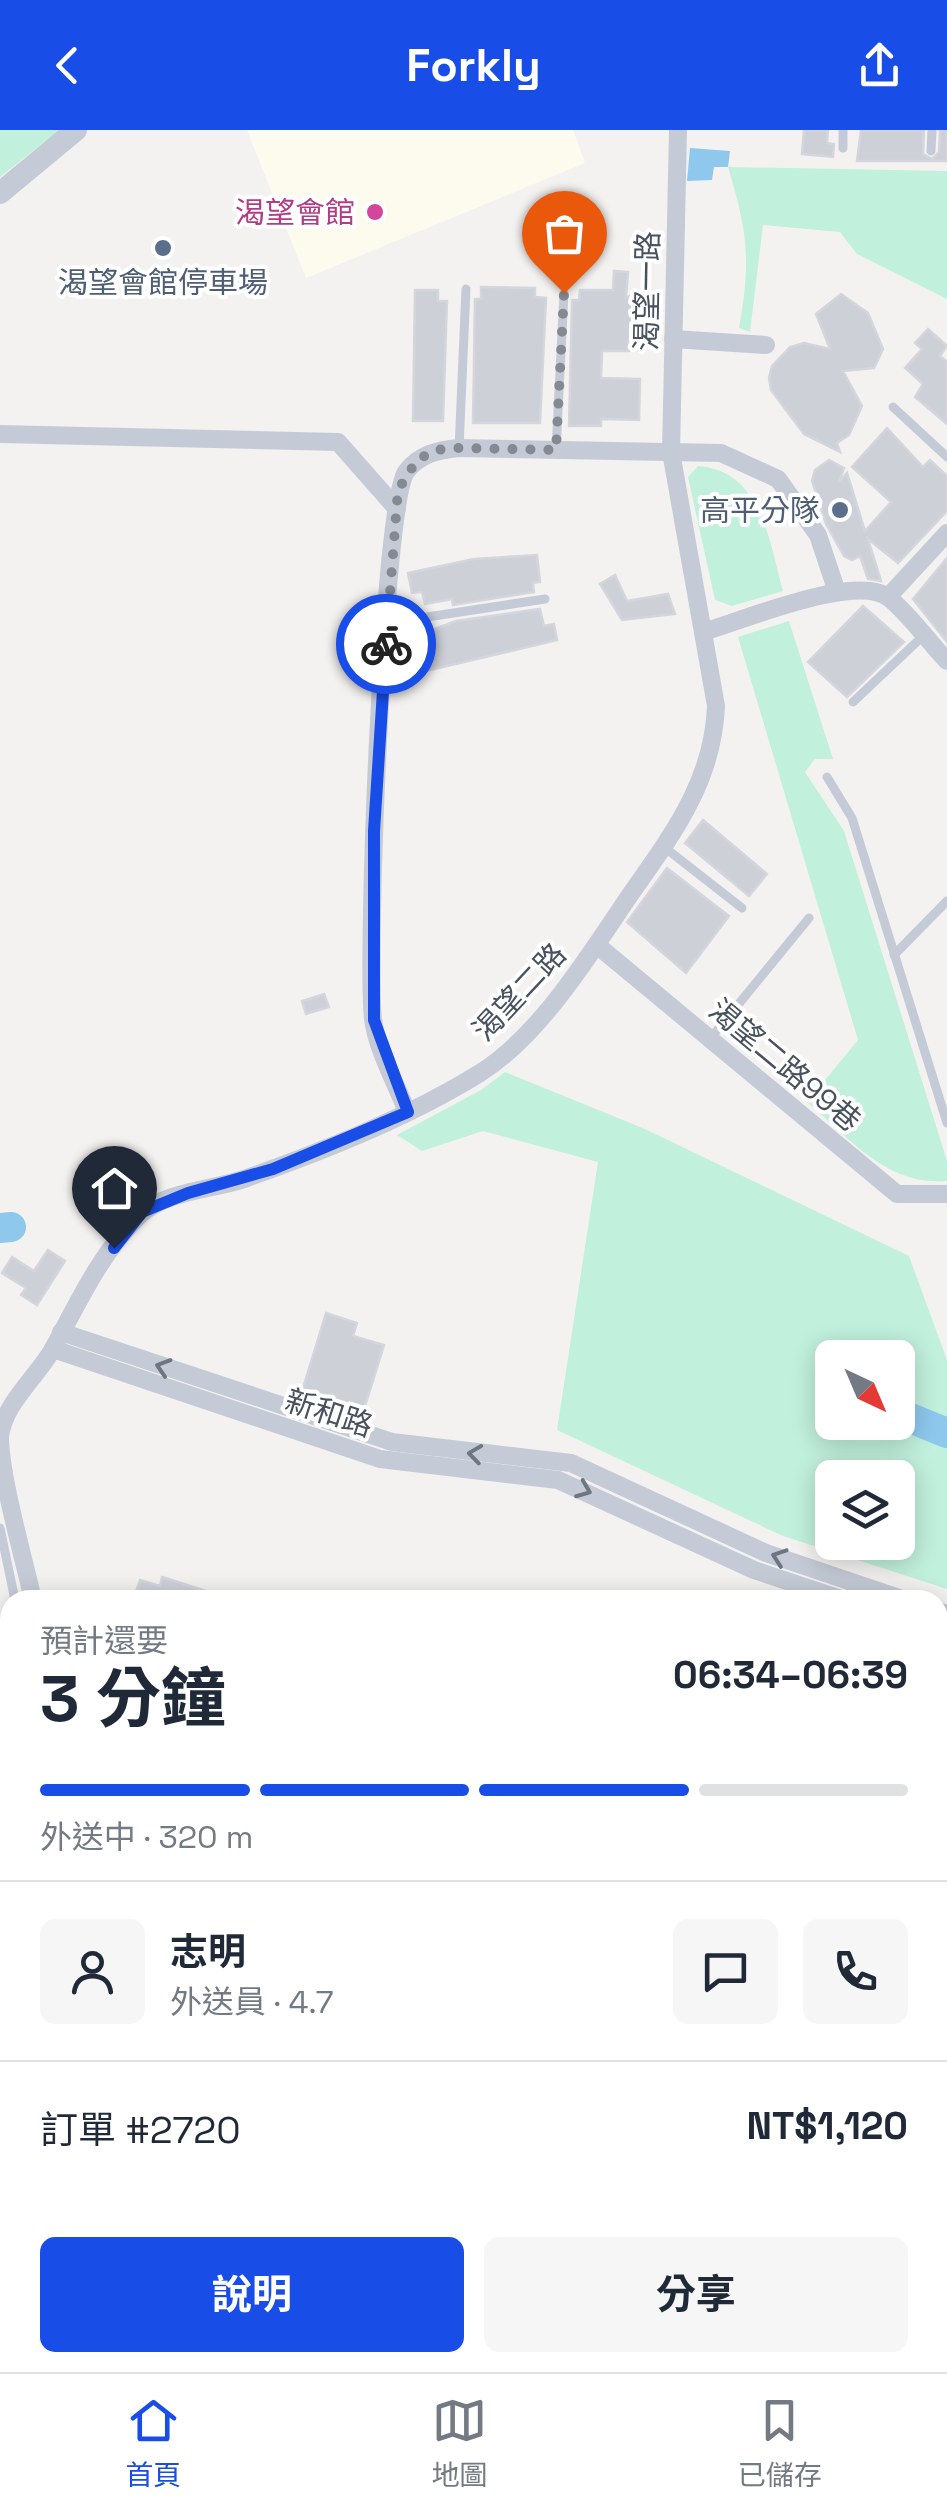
<!DOCTYPE html>
<html lang="zh-TW">
<head>
<meta charset="utf-8">
<style>
  :root { --surface:#fff; --page:#f6f6f7; --text:#1f2937; --muted:#747a83; --line:#e0e1e3; --accent:#184de7 }
  body { margin:0; font-family:"Space Grotesk","Noto Sans TC",sans-serif; background:var(--page); color:var(--text); height:100vh; display:flex; flex-direction:column; font-size:38px; white-space:nowrap }
  * { box-sizing:border-box; margin:0 }
  p { font-size:32px; color:var(--muted) }
  .icon { flex:none; width:55px; height:55px; fill:none; stroke:currentColor; stroke-width:2; stroke-linecap:round; stroke-linejoin:round }
  .map { position:relative; flex:1; overflow:hidden }
  .side { position:absolute; left:0px; top:1460px; width:948px; height:782px; display:flex; flex-direction:column; background:var(--surface); border-radius:30px 30px 0 0; box-shadow:0 5px 25px #0003 }
  .side>* { flex:none }
  .needle { width:65px; rotate:136deg }
  .tools { position:absolute; left:815px; top:1210px; display:grid; gap:20px }
  .tools a { display:grid; place-items:center; width:100px; height:100px; border-radius:15px; background:var(--surface); box-shadow:0 5px 25px #0003; font-size:50px }
  .pin { position:absolute; display:grid; place-items:center; width:85px; height:85px; color:#fff; margin:-102px -42px; border-radius:50% 50% 50% 0; rotate:-45deg; box-shadow:0 0 10px #0007 }
  .pin .icon { rotate:45deg }
  .courier { position:absolute; display:grid; place-items:center; width:100px; height:100px; margin:-50px; border:8px solid #184de7; border-radius:50%; background:#fff; color:#222; box-shadow:0 2px 12px #0007 }
  .summary em { font-style:normal; font-weight:700 }
  .summary div { display:flex; flex-direction:column-reverse }
  .summary { display:flex; align-items:center; justify-content:space-between; height:170px; padding:0 40px }
  h1 { font-size:65px; font-weight:700; line-height:75px }
  .bar { display:grid; grid-template-columns:repeat(4,1fr); gap:15px 10px; align-content:center; height:120px; padding:0 40px }
  .bar i { height:12px; border-radius:8px; background:var(--line) }
  .bar .selected { background:var(--accent) }
  .bar p { grid-column:span 4 }
  .line { display:flex; align-items:center; gap:25px; padding:0 40px; border-top:2px solid var(--line) }
  .line div { flex:1 }
  .round { display:grid; place-items:center; flex:none; width:105px; height:105px; border-radius:15px; background:var(--page) }
  .primary-button { display:flex; gap:20px; margin-top:auto; padding:20px 40px }
  .primary-button a { flex:1; height:115px; border-radius:15px; background:var(--accent); color:#fff; font-size:40px; font-weight:700; line-height:115px; text-align:center }
  .primary-button a+a { background:var(--page); color:var(--text) }
  header { display:flex; justify-content:space-between; align-items:center; height:130px; padding:0 40px; background:var(--accent); color:#fff; font-size:45px; font-weight:700 }
  .menu { display:flex; justify-content:space-around; align-items:center; height:140px; border-top:2px solid var(--line); background:var(--surface); font-size:28px; color:var(--muted) }
  .menu a { display:grid; justify-items:center; gap:5px }
  .menu .selected { color:var(--accent) }
  .map>svg:first-child { display:block }
  .commercial { fill:#fdfbed }
  .green { fill:#c1f0dc; fill-rule:evenodd }
  .water { fill:#8ec8ed }
  .lines { fill:none; stroke-linecap:round; stroke-linejoin:round }
  .river { stroke:#8ec8ed; stroke-width:30 }
  .building { fill:#cdd0d7; stroke:#d5d6dd; stroke-width:2.5 }
  .service { stroke:#c5cbd6; stroke-width:9 }
  .minor { stroke:#c5cbd6; stroke-width:18 }
  .tertiary { stroke:#c5cbd6; stroke-width:22 }
  .oneway { stroke:#6e7683 }
  .done { stroke:#858992; stroke-width:10; stroke-dasharray:0 18 }
  .route { stroke:#184de7; stroke-width:12 }
  .hotel-dot { fill:#d1479c; stroke:#fff; stroke-width:4 }
  .service-dot { fill:#5c6f8a; stroke:#fff; stroke-width:4 }
  .labels { text-anchor:middle; dominant-baseline:central; stroke-width:8; stroke-linejoin:round; paint-order:stroke }
  .hotel-label { font-size:30px; fill:#b23c85; stroke:#fff; text-anchor:end }
  .service-label { font-size:30px; fill:#4e5e75; stroke:#fff }
  .street-label { font-size:30px; fill:#49515f; stroke:#fff }
</style>
</head>
<body>
<header><svg class="icon" aria-label="back" viewBox="0 0 24 24"><path d="M15 5l-7 7 7 7"/></svg>Forkly<svg class="icon" aria-label="share" viewBox="0 0 24 24"><path d="M12 15V3M7 8l5-5 5 5M5 13v7h14v-7"/></svg></header>
<div class="map">
<svg width="947" height="2242" viewBox="0 0 947 2242">
  <rect width="100%" height="100%" fill="#f4f2f1"/>
  <path class="commercial" d="M247 0H573L585 33 306 148Z"/>
  <g class="green">
    <path d="M0 0H59L0 47Z"/>
    <path d="M728 37 947 41V169L857 124 840 102 763 95 750 202 739 198C751 130 748 104 728 37Z"/>
    <path d="M698 336C762 341 769 411 783 461L732 476 715 470 688 347Z"/>
    <path d="M789 491 833 629H815L805 642 844 701 947 1031V1051C886 1056 851 1009 807 972L858 910 738 507Z"/>
    <path d="M505 942 645 999 909 1126 947 1230V1459L783 1406 557 1300 598 1032 483 1001 422 1021 397 1005 481 960ZM832 1228H898V1292H832ZM832 1348H898V1412H832Z"/>
  </g>
  <path class="water" d="M690 18 730 21 728 37H714L712 50 687 51Z"/>
  <g class="lines">
    <g class="river">
      <path d="M0 1098 11 1097"/>
      <path d="M898 1283 947 1303"/>
    </g>
  </g>
  <g class="building">
    <path d="M804 0H828L827 13 834 14 833 27 802 24Z"/>
    <path d="M861 0H924L923 24 932 29 939 22 940 0H947V31H857Z"/>
    <path d="M614 141 628 142 626 167 631 166V177L642 180V210H628L629 221H602L601 248 640 249 639 290 601 289V296H569L572 170H579L580 160H613Z"/>
    <path d="M481 157 535 158V167L546 168 540 293H473L475 169H481Z"/>
    <path d="M415 160H438V171H447L443 291H413Z"/>
    <path d="M841 164 868 183 883 219 874 238 843 241 862 276 849 305 837 313 840 322 804 304 771 260 769 248 772 236 790 217 804 213 830 219 816 184Z"/>
    <path d="M928 199 947 216 940 226 947 232V294L915 267 923 254 905 238 922 219 915 213Z"/>
    <path d="M887 298 923 337 930 330 947 346V381L898 433 868 409 881 451 868 449 860 426 852 430 844 426 826 394 812 351 815 340 829 330 844 338 839 352 847 343 865 401 891 372 852 337Z"/>
    <path d="M537 425 540 452 533 453 534 462 453 475 452 469 425 474 422 462 412 463 408 443 474 429Z"/>
    <path d="M947 428V512L913 469Z"/>
    <path d="M615 445 627 471 668 464 675 484 622 490 600 454Z"/>
    <path d="M863 476 904 512 847 567 808 532Z"/>
    <path d="M540 479 544 496 554 494 557 510 422 542V536L404 538 402 511 456 491Z"/>
    <path d="M703 690 767 744 749 766 685 713Z"/>
    <path d="M667 738 729 786 686 843 627 792Z"/>
    <path d="M324 864 329 877 306 884 302 871Z"/>
    <path d="M48 1120 65 1131 37 1175 21 1165 26 1158 2 1143 12 1127 34 1141Z"/>
    <path d="M326 1183 357 1193 353 1206 384 1215 361 1289 300 1268Z"/>
    <path d="M162 1447 225 1467V1470H133L140 1450 160 1456Z"/>
  </g>
  <g class="lines">
    <g class="service">
      <path d="M843 18V0"/>
      <path d="M931 21 932 0"/>
      <path d="M893 277 947 327"/>
      <path d="M459 318 466 159"/>
      <path d="M556 320 564 163"/>
      <path d="M388 493 545 469"/>
      <path d="M853 572 923 506"/>
      <path d="M827 647 852 688 947 993"/>
      <path d="M664 717 742 778"/>
      <path d="M894 825 947 771"/>
      <path d="M710 909 809 788"/>
      <path d="M0 1398 15 1470"/>
      <path d="M0 1606 10 1563"/>
    </g>
    <g class="minor">
      <path d="M673 209 766 215"/>
      <path d="M0 304 338 312 397 379"/>
      <path d="M888 467 947 403"/>
      <path d="M703 502C742 491 857 442 889 468 910 485 928 511 947 531"/>
      <path d="M598 816 897 1064H947"/>
      <path d="M407 982C396 953 377 920 373 889 366 827 383 377 406 342 419 324 438 320 459 318L721 323 778 349 818 405 837 462"/>
      <path d="M61 1202 392 1312 571 1333 766 1423 905 1470"/>
      <path d="M53 1219 380 1329 558 1350 754 1440 844 1470"/>
      <path d="M33 1470C24 1429 0 1346 0 1307 3 1274 39 1245 54 1217 79 1171 101 1122 140 1085 167 1060 214 1060 247 1048 326 1020 409 987 480 943 541 905 591 822 630 765 672 705 713 652 716 576L671 322 678 0"/>
      <path d="M938 1481 947 1484"/>
      <path d="M938 1502 947 1505"/>
      <path d="M0 1685 10 1644"/>
      <path d="M0 2160H10"/>
      <path d="M172 2232 174 2242"/>
    </g>
    <path class="tertiary" d="M0 63 76 0"/>
  </g>
  <defs><path id="oneway-chevron" d="M-2-3.5L2.5 0L-2 3.5" fill="none" stroke-width="1.6" stroke-linecap="round" stroke-linejoin="round" transform="scale(2.5)"/></defs>
  <g class="oneway">
    <use href="#oneway-chevron" transform="translate(163 1237) rotate(-162)"/>
    <use href="#oneway-chevron" transform="translate(475 1324) rotate(-172)"/>
    <use href="#oneway-chevron" transform="translate(584 1360) rotate(22)"/>
    <use href="#oneway-chevron" transform="translate(779 1427) rotate(-161)"/>
  </g>
  <g class="lines">
    <path class="done" d="M386 514 398 360 417 330 436 320 459 318 556 320 564 163"/>
    <path class="route" d="M114 1118 142 1082 188 1063 273 1039 408 982 374 890V701L386 514"/>
  </g>
  <circle class="hotel-dot" cx="375" cy="82" r="10"/>
  <g class="service-dot">
    <circle cx="163" cy="118" r="10"/>
    <circle cx="840" cy="380" r="10"/>
  </g>
  <g class="labels">
    <g class="hotel-label">
      <text x="355" y="82">渴望會館</text>
    </g>
    <g class="service-label">
      <text x="163" y="152">渴望會館停車場</text>
      <text x="820" y="380" text-anchor="end">高平分隊</text>
    </g>
    <g class="street-label">
      <text transform="translate(647 161) rotate(-89)">渴望一路</text>
      <text transform="translate(519 862) rotate(-47)">渴望二路</text>
      <text transform="translate(785 935) rotate(40)">渴望二路99巷</text>
      <text transform="translate(329 1283) rotate(18)">新和路</text>
    </g>
  </g>
</svg>
<div class="tools">
<a><svg class="needle" viewBox="-14 -14 28 28"><path d="M0-13l5 13h-10z" fill="#e53935"/><path d="M0 13l5-13h-10z" fill="#747a83"/></svg></a>
<a><svg class="icon" aria-label="layers" viewBox="0 0 24 24"><path d="M12 4l9 5-9 5-9-5zM3 14l9 5 9-5"/></svg></a>
</div>
<div class="pin" style="left:564px;top:163px;background:#ea580c"><svg class="icon" aria-label="bag" viewBox="0 0 24 24"><path d="M5 8h14l-1 12H6zM9 8a3 3 0 0 1 6 0"/></svg></div>
<div class="pin" style="left:114px;top:1118px;background:#1f2937"><svg class="icon" aria-label="home" viewBox="0 0 24 24"><path d="M3 11l9-7 9 7M6 9v11h12V9"/></svg></div>
<div class="courier" style="left:386px;top:514px"><svg class="icon" aria-label="bike" viewBox="0 0 24 24"><circle cx="6" cy="16" r="4"/><circle cx="18" cy="16" r="4"/><path d="M6 16l4-8h5l3 8M10 8l3 8H6M13 5h3"/></svg></div>
<section class="side">
<div class="summary"><div><h1>3 分鐘</h1><p>預計還要</p></div><em>06:34–06:39</em></div>
<div class="bar"><i class="selected"></i><i class="selected"></i><i class="selected"></i><i></i><p>外送中 · 320 m</p></div>
<div class="line" style="height:180px"><a class="round"><svg class="icon" aria-label="person" viewBox="0 0 24 24"><circle cx="12" cy="8" r="4"/><path d="M4 21q1-7 8-7t8 7"/></svg></a><div><b>志明</b><p>外送員 · 4.7</p></div><a class="round"><svg class="icon" aria-label="chat" viewBox="0 0 24 24"><path d="M4 5h16v11H9l-5 4z"/></svg></a><a class="round"><svg class="icon" aria-label="phone" viewBox="0 0 24 24"><path d="M5 4h4l2 5-3 2q2 4 5 5l2-3 5 2v4C11 20 4 13 5 4z"/></svg></a></div>
<div class="line" style="height:130px"><div>訂單 #2720</div><b>NT$1,120</b></div>
<div class="primary-button"><a>說明</a><a>分享</a></div>
</section>
</div>
<nav class="menu">
<a class="selected"><svg class="icon" aria-label="home" viewBox="0 0 24 24"><path d="M3 11l9-7 9 7M6 9v11h12V9"/></svg>首頁</a>
<a><svg class="icon" aria-label="map" viewBox="0 0 24 24"><path d="M3 6l6-2 6 2 6-2v14l-6 2-6-2-6 2zM9 4v14M15 6v14"/></svg>地圖</a>
<a><svg class="icon" aria-label="saved" viewBox="0 0 24 24"><path d="M7 4h10v16l-5-4-5 4z"/></svg>已儲存</a>
</nav>
</body>
</html>
